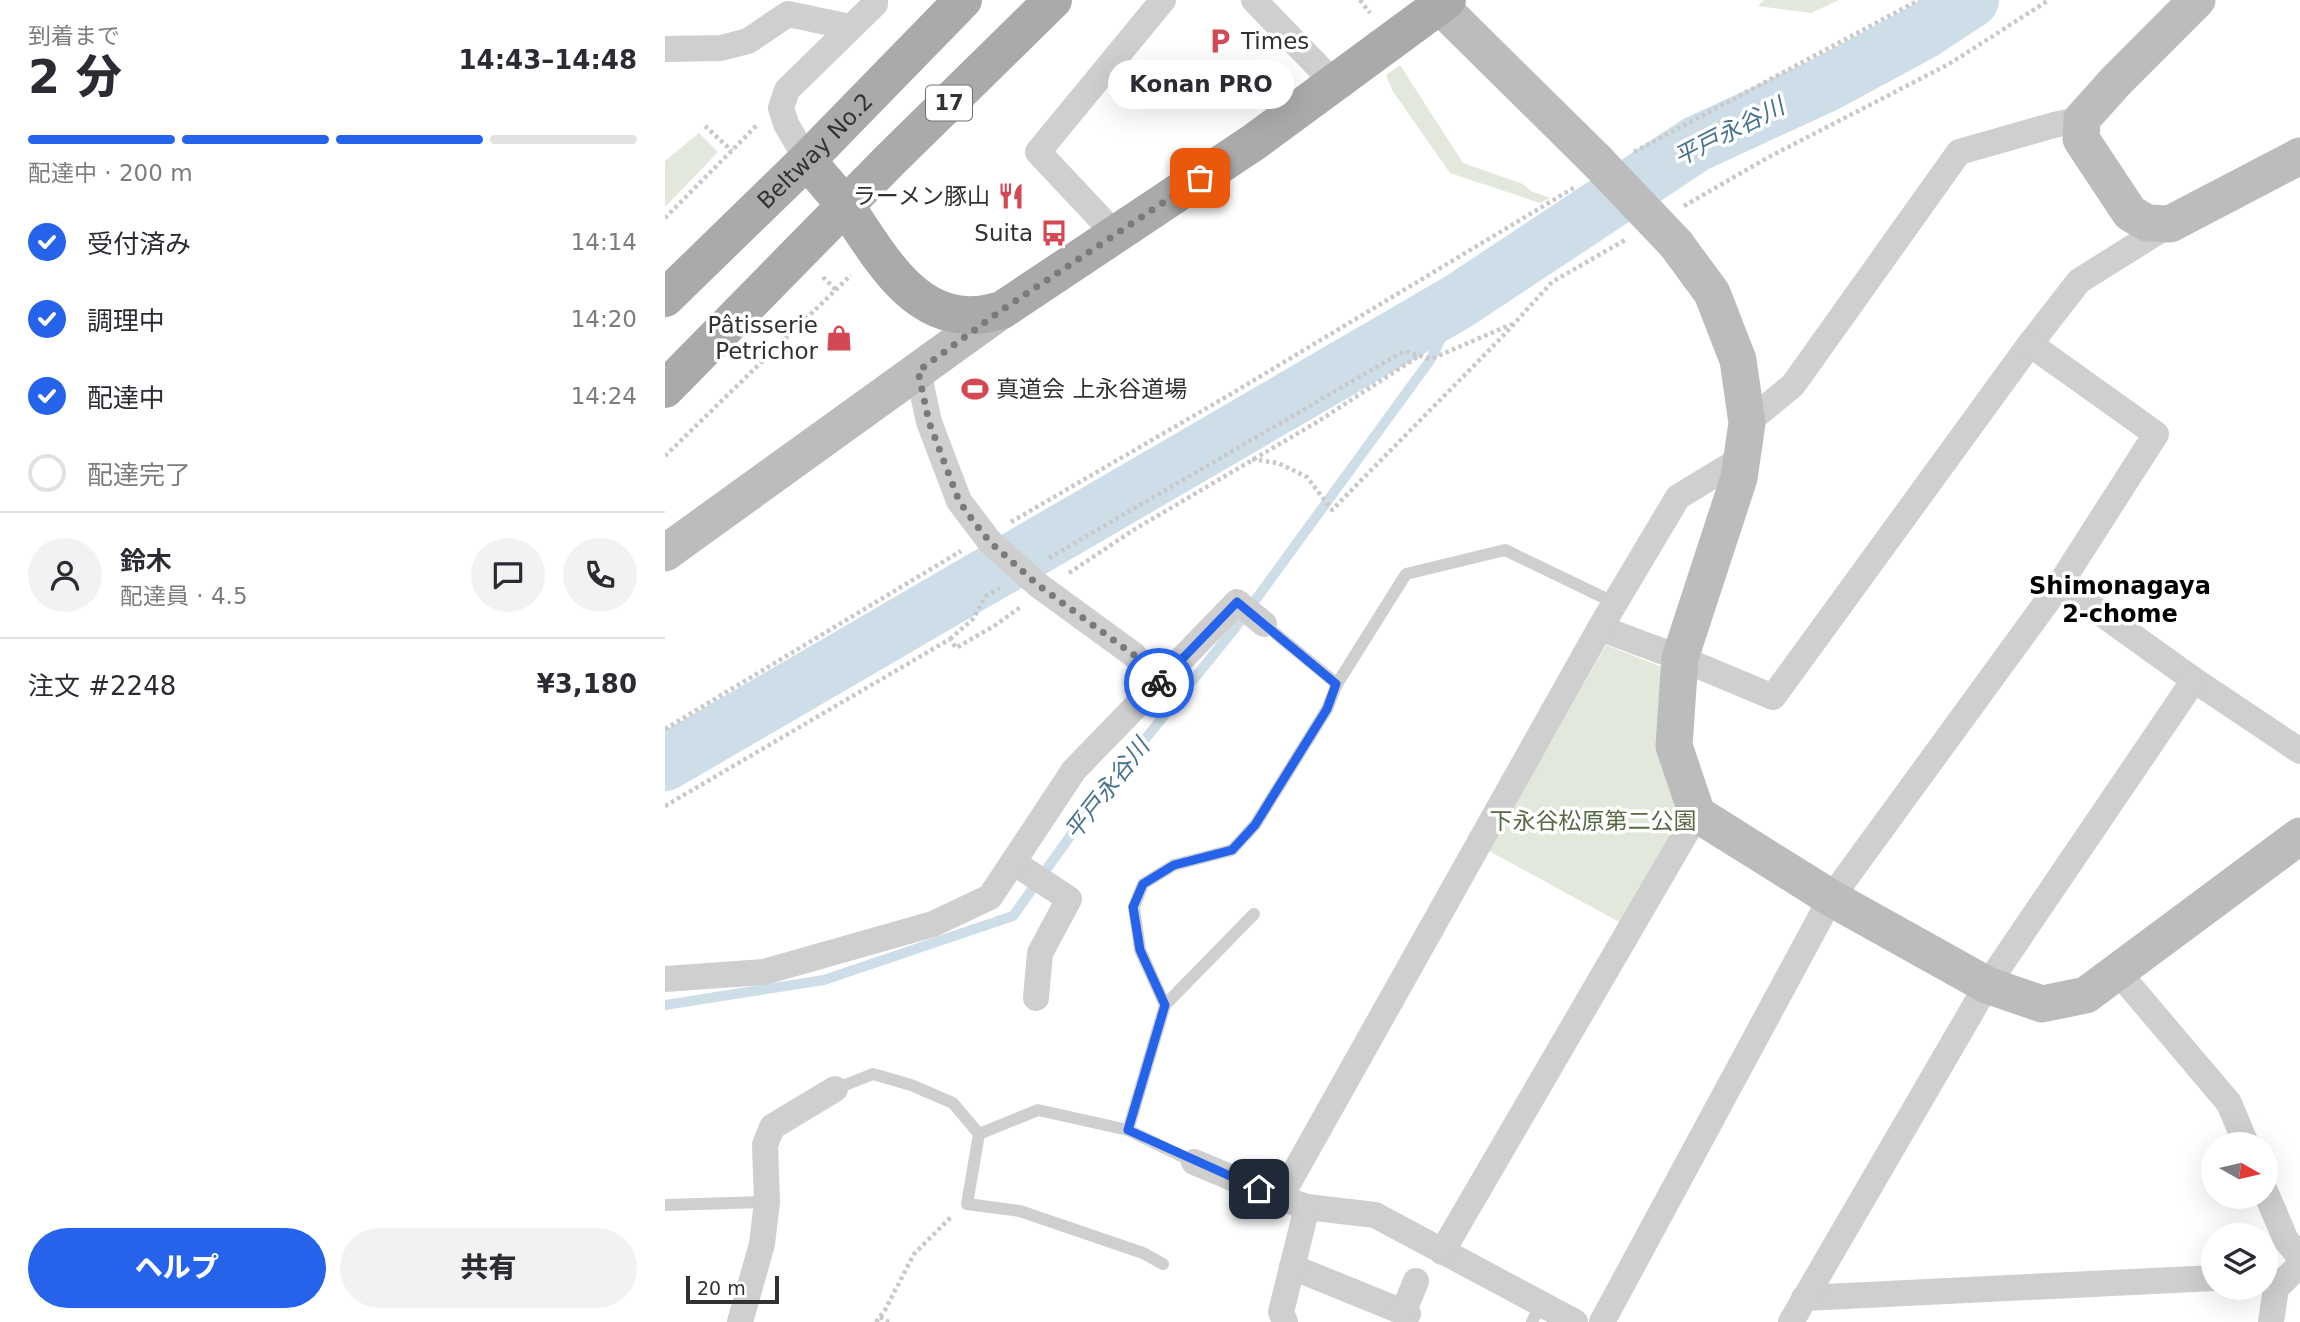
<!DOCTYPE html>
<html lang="ja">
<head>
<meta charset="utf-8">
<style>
  :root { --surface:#fff; --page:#f2f2f3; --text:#2b2b33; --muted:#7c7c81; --line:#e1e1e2; --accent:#2563eb }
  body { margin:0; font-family:"DejaVu Sans","Noto Sans JP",sans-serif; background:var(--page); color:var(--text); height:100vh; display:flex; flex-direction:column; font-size:26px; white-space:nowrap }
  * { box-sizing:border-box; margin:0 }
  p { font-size:23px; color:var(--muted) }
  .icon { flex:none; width:38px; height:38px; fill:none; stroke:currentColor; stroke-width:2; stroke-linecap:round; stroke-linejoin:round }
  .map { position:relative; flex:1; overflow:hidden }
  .drawer { display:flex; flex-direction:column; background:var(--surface); width:665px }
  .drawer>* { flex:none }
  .needle { width:46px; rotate:98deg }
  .tools { position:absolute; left:1536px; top:1132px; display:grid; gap:14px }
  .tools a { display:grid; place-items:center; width:77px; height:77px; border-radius:50%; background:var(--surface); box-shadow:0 7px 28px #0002; font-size:35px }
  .scale { position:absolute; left:21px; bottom:18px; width:93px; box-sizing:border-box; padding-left:7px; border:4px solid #323232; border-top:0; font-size:19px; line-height:24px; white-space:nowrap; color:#323232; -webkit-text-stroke:5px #fff; paint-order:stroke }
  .pin { position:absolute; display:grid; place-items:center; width:60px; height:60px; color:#fff; margin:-30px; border-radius:14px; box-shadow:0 4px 10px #0006 }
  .courier { position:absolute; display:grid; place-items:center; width:70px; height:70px; margin:-35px; border:5px solid #2563eb; border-radius:50%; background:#fff; color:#222; box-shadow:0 2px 9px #0007 }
  .bubble { position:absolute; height:49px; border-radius:24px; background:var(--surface); box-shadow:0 7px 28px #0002; font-size:23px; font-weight:800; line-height:49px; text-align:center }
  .headline em { font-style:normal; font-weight:800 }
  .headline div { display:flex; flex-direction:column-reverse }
  .headline { display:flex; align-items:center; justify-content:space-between; height:119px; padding:0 28px }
  h1 { font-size:46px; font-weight:800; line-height:52px }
  .bar { display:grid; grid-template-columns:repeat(4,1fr); gap:10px 7px; align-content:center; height:84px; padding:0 28px }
  .bar i { height:9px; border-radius:5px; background:var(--line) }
  .bar .on { background:var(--accent) }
  .bar p { grid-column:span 4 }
  .line { display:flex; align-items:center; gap:18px; padding:0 28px; border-top:2px solid var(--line) }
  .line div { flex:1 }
  .round { display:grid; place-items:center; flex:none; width:74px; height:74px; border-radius:37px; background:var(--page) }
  ol { padding:0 28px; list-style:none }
  li { display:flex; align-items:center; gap:21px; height:77px }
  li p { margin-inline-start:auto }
  li .icon { padding:7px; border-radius:50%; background:var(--accent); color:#fff; stroke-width:4 }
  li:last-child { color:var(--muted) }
  li i { width:38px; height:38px; border:4px solid var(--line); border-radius:50% }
  .cta { display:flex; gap:14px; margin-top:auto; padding:14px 28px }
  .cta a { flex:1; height:80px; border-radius:42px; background:var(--accent); color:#fff; font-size:28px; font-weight:800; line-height:80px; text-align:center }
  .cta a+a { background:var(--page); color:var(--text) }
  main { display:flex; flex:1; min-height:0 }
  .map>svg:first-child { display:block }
  .green { fill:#e2e8dc }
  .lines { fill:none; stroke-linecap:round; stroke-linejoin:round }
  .stream { stroke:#cddee8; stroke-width:10 }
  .river { stroke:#cddee8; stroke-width:56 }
  .path { stroke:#c9c9c9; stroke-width:4.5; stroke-dasharray:3.5 3.5; stroke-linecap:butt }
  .lane { stroke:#cfcfcf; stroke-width:12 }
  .street { stroke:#cfcfcf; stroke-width:26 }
  .secondary { stroke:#bcbcbc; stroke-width:37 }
  .primary { stroke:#aaa; stroke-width:38 }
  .street-bridge { stroke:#cfcfcf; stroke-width:26 }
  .secondary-bridge { stroke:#bcbcbc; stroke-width:37 }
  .done { stroke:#7a7a7a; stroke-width:7; stroke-dasharray:0 12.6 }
  .route { stroke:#2563eb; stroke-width:9 }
  .labels { text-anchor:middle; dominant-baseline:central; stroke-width:7; stroke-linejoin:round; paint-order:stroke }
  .shield { fill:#fff; stroke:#707070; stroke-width:2 }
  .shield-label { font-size:21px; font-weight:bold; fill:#323232 }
  .poi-label { font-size:23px; fill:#323232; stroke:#fff; text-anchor:end }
  .street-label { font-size:23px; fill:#323232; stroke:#fff }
  .park-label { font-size:23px; fill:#556943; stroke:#fff }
  .water-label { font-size:24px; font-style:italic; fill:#47728c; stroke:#fff }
  .neighbourhood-label { font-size:24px; font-weight:bold; fill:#000; stroke:#fff }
</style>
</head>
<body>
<main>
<section class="drawer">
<div class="headline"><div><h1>2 分</h1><p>到着まで</p></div><em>14:43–14:48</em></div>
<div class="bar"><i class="on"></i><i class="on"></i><i class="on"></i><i></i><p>配達中 · 200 m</p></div>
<ol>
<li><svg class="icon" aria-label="check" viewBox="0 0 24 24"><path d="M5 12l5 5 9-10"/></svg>受付済み<p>14:14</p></li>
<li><svg class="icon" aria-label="check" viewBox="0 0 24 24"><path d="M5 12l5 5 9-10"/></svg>調理中<p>14:20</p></li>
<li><svg class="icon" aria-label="check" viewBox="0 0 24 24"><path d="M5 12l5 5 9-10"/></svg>配達中<p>14:24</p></li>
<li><i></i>配達完了</li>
</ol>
<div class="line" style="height:126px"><a class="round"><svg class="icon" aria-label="person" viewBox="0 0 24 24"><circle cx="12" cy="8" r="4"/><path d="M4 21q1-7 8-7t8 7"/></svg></a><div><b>鈴木</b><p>配達員 · 4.5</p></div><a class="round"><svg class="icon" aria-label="chat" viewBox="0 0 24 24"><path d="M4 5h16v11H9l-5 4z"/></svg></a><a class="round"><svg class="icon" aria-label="phone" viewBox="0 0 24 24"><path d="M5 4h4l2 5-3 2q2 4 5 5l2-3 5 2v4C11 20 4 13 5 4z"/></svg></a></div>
<div class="line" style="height:91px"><div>注文 #2248</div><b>¥3,180</b></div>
<div class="cta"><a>ヘルプ</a><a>共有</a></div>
</section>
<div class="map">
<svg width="1635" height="1322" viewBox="0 0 1635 1322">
  <rect width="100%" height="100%" fill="#fff"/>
  <g class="green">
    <path d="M1099 0H1174L1146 13 1093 6Z"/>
    <path d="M735 65 798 163 858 184 866 191 885 198 875 203 785 173 727 90 721 75Z"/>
    <path d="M34 133 53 152 0 207V161Z"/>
    <path d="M941 645 1002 669 1020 816 956 923 824 851Z"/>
  </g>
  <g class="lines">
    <path class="stream" d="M0 1005 159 980 348 916 431 800 570 628 766 359 794 301"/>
    <path class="river" d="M0 763 794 301 1031 144 1159 85 1257 32 1306 0"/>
    <g class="path">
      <path d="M695 0 705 13"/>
      <path d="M40 126 67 151"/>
      <path d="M969 152 1254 0"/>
      <path d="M1019 206 1102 158 1284 64 1384 0"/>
      <path d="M0 218 93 124"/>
      <path d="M158 277 171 290"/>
      <path d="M0 456 186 275"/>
      <path d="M587 459 613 463 642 477 667 510 837 337 887 282 960 240"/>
      <path d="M346 522 566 394 910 187"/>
      <path d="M384 558 739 351 766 359 847 324"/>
      <path d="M404 573 470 529 652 422 754 356"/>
      <path d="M285 639 308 619 321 596 335 588"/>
      <path d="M0 729 296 551"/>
      <path d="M0 806 285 639 291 648 329 626 357 606"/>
      <path d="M215 1317 224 1322"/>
      <path d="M211 1322 220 1310 249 1254 287 1216"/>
    </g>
    <g class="lane">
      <path d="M599 624 672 684 741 574 840 550 950 603"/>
      <path d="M500 1005 589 914"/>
      <path d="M170 1089 208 1074 246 1085 288 1103 314 1134 302 1204 355 1211 478 1253 498 1264"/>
      <path d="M463 1130 500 1005 475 950 469 907 478 884 509 865 567 850 590 825 662 709 672 684"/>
      <path d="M314 1134 373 1110 463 1130 529 1162"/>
      <path d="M0 1205 102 1202"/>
      <path d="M867 1322 876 1304"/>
    </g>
    <g class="street">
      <path d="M589 0 669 83"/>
      <path d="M0 49 56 48 83 41 123 14 185 27"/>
      <path d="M142 160 121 124 116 108 122 90 210 4V0"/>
      <path d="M450 234 373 152 498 0"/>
      <path d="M253 371 264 422 294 501 325 542"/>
      <path d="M1082 423 1128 385 1294 152 1389 125 1417 119"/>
      <path d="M1395 584 1529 680 1635 751"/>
      <path d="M373 585 469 655 493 684"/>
      <path d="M935 628 1015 658 1108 697 1365 344 1414 281 1505 224"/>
      <path d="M348 862 404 899 375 953 371 998"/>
      <path d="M1453 972 1564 1103 1581 1144"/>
      <path d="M0 979 99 972 268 924 325 897 409 770 572 602 599 624"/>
      <path d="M529 1162 615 1198 642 1207 710 1215 910 1322"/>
      <path d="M1601 1193 1621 1240 1635 1257"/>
      <path d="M615 1198 935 628 1013 497 1077 458"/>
      <path d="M777 1252 1032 814"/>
      <path d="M627 1267 743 1314"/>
      <path d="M1139 1298 1549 1278"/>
      <path d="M738 1313 751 1281"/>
      <path d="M75 1322 97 1244 102 1202 100 1145 107 1127 170 1089"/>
      <path d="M620 1322 616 1312 642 1207"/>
      <path d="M937 1322 1166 898 1395 584 1491 434 1365 344"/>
      <path d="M1126 1322 1322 985 1529 680"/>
      <path d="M1606 1322 1611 1288 1635 1265"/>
    </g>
    <g class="secondary">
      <path d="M1532 0 1451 81 1417 119 1416 139 1465 213 1482 223 1505 224 1635 156"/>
      <path d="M774 5 931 160"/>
      <path d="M1011 244 1047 293 1073 360 1082 423 1074 478 1015 658 1009 746 1032 814 1166 898 1322 985 1377 1004 1421 995 1635 836"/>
      <path d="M0 553 337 310"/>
    </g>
    <g class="primary">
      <path d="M142 160C155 177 171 193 183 210 214 254 247 319 310 315 319 315 328 312 337 310L589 142 782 0"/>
      <path id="s1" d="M0 298 142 160 298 0"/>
      <path d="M0 389 225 160 388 0"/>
    </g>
    <path class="street-bridge" d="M325 542 373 585"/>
    <path class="secondary-bridge" d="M931 160 1011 244"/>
  </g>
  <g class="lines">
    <path class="done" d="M494 683 469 655 373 585 325 542 309 522 294 501 264 422 253 371 337 310 535 178"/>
    <path class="route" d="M494 683 572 602 671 684 662 709 590 825 567 850 509 865 478 884 468 907 475 950 500 1005 463 1130 594 1189"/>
  </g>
  <defs>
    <g id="parking-bare" transform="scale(2.1)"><path d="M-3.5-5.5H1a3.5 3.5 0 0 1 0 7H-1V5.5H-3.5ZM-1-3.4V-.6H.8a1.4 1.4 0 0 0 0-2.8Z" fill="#d44853" stroke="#fff" stroke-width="2.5" paint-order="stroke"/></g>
    <g id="restaurant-bare" transform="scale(2.1)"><path d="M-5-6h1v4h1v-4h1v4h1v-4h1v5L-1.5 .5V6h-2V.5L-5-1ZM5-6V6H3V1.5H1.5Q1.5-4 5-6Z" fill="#d44853" stroke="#fff" stroke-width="2.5" paint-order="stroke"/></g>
    <g id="bus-bare" transform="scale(2.1)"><path d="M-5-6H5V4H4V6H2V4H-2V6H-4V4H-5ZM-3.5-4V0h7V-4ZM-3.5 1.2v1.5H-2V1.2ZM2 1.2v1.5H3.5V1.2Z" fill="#d44853" stroke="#fff" stroke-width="2.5" paint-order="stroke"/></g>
    <g id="shop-bare" transform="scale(2.1)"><path d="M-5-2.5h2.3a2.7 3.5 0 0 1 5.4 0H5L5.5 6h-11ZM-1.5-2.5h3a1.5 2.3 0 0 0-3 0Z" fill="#d44853" stroke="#fff" stroke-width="2.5" paint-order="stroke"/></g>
    <g id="stadium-bare" transform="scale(2.1)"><path d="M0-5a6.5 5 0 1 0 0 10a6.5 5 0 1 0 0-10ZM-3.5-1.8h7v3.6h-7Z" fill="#d44853" stroke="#fff" stroke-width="2.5" paint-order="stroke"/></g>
  </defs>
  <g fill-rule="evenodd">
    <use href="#parking-bare" x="555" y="41"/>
    <use href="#restaurant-bare" x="346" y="196"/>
    <use href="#bus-bare" x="389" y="233"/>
    <use href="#shop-bare" x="174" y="338"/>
    <use href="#stadium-bare" x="310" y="389"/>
  </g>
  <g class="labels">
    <rect class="shield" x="261" y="85.5" width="46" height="35" rx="5"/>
    <g class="shield-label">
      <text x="284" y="103">17</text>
    </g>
    <g class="poi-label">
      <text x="576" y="41" text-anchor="start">Times</text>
      <text x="325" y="196">ラーメン豚山</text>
      <text x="368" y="233">Suita</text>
      <text x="153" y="325">Pâtisserie<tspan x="153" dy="26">Petrichor</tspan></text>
      <text x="331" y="389" text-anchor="start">真道会 上永谷道場</text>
    </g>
    <g class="street-label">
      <text stroke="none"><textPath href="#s1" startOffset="210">Beltway No.2</textPath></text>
    </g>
    <g class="park-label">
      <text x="928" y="821">下永谷松原第二公園</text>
    </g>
    <g class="water-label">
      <text transform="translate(1064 132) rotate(-27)">平戸永谷川</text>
      <text transform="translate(442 789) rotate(-52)">平戸永谷川</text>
    </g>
    <g class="neighbourhood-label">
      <text x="1455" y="586">Shimonagaya<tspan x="1455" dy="28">2-chome</tspan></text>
    </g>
  </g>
</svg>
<div class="tools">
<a><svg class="needle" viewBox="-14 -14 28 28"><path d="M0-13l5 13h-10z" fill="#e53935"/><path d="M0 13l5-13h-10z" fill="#7c7c81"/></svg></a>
<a><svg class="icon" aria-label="layers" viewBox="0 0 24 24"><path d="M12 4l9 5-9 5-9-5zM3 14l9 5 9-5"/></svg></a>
</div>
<div class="scale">20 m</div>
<div class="pin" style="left:535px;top:178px;background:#ea580c"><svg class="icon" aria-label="bag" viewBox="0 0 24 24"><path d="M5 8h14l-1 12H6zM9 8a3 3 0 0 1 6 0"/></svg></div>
<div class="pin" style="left:594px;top:1189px;background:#1f2937"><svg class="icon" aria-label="home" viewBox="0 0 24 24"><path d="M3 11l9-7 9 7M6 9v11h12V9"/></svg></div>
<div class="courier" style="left:494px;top:683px"><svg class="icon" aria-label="bike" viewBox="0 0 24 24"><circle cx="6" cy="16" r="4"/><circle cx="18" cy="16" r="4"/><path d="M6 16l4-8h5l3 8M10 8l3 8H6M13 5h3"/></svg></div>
<div class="bubble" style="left:443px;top:60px;width:186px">Konan PRO</div>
</div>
</main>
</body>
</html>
